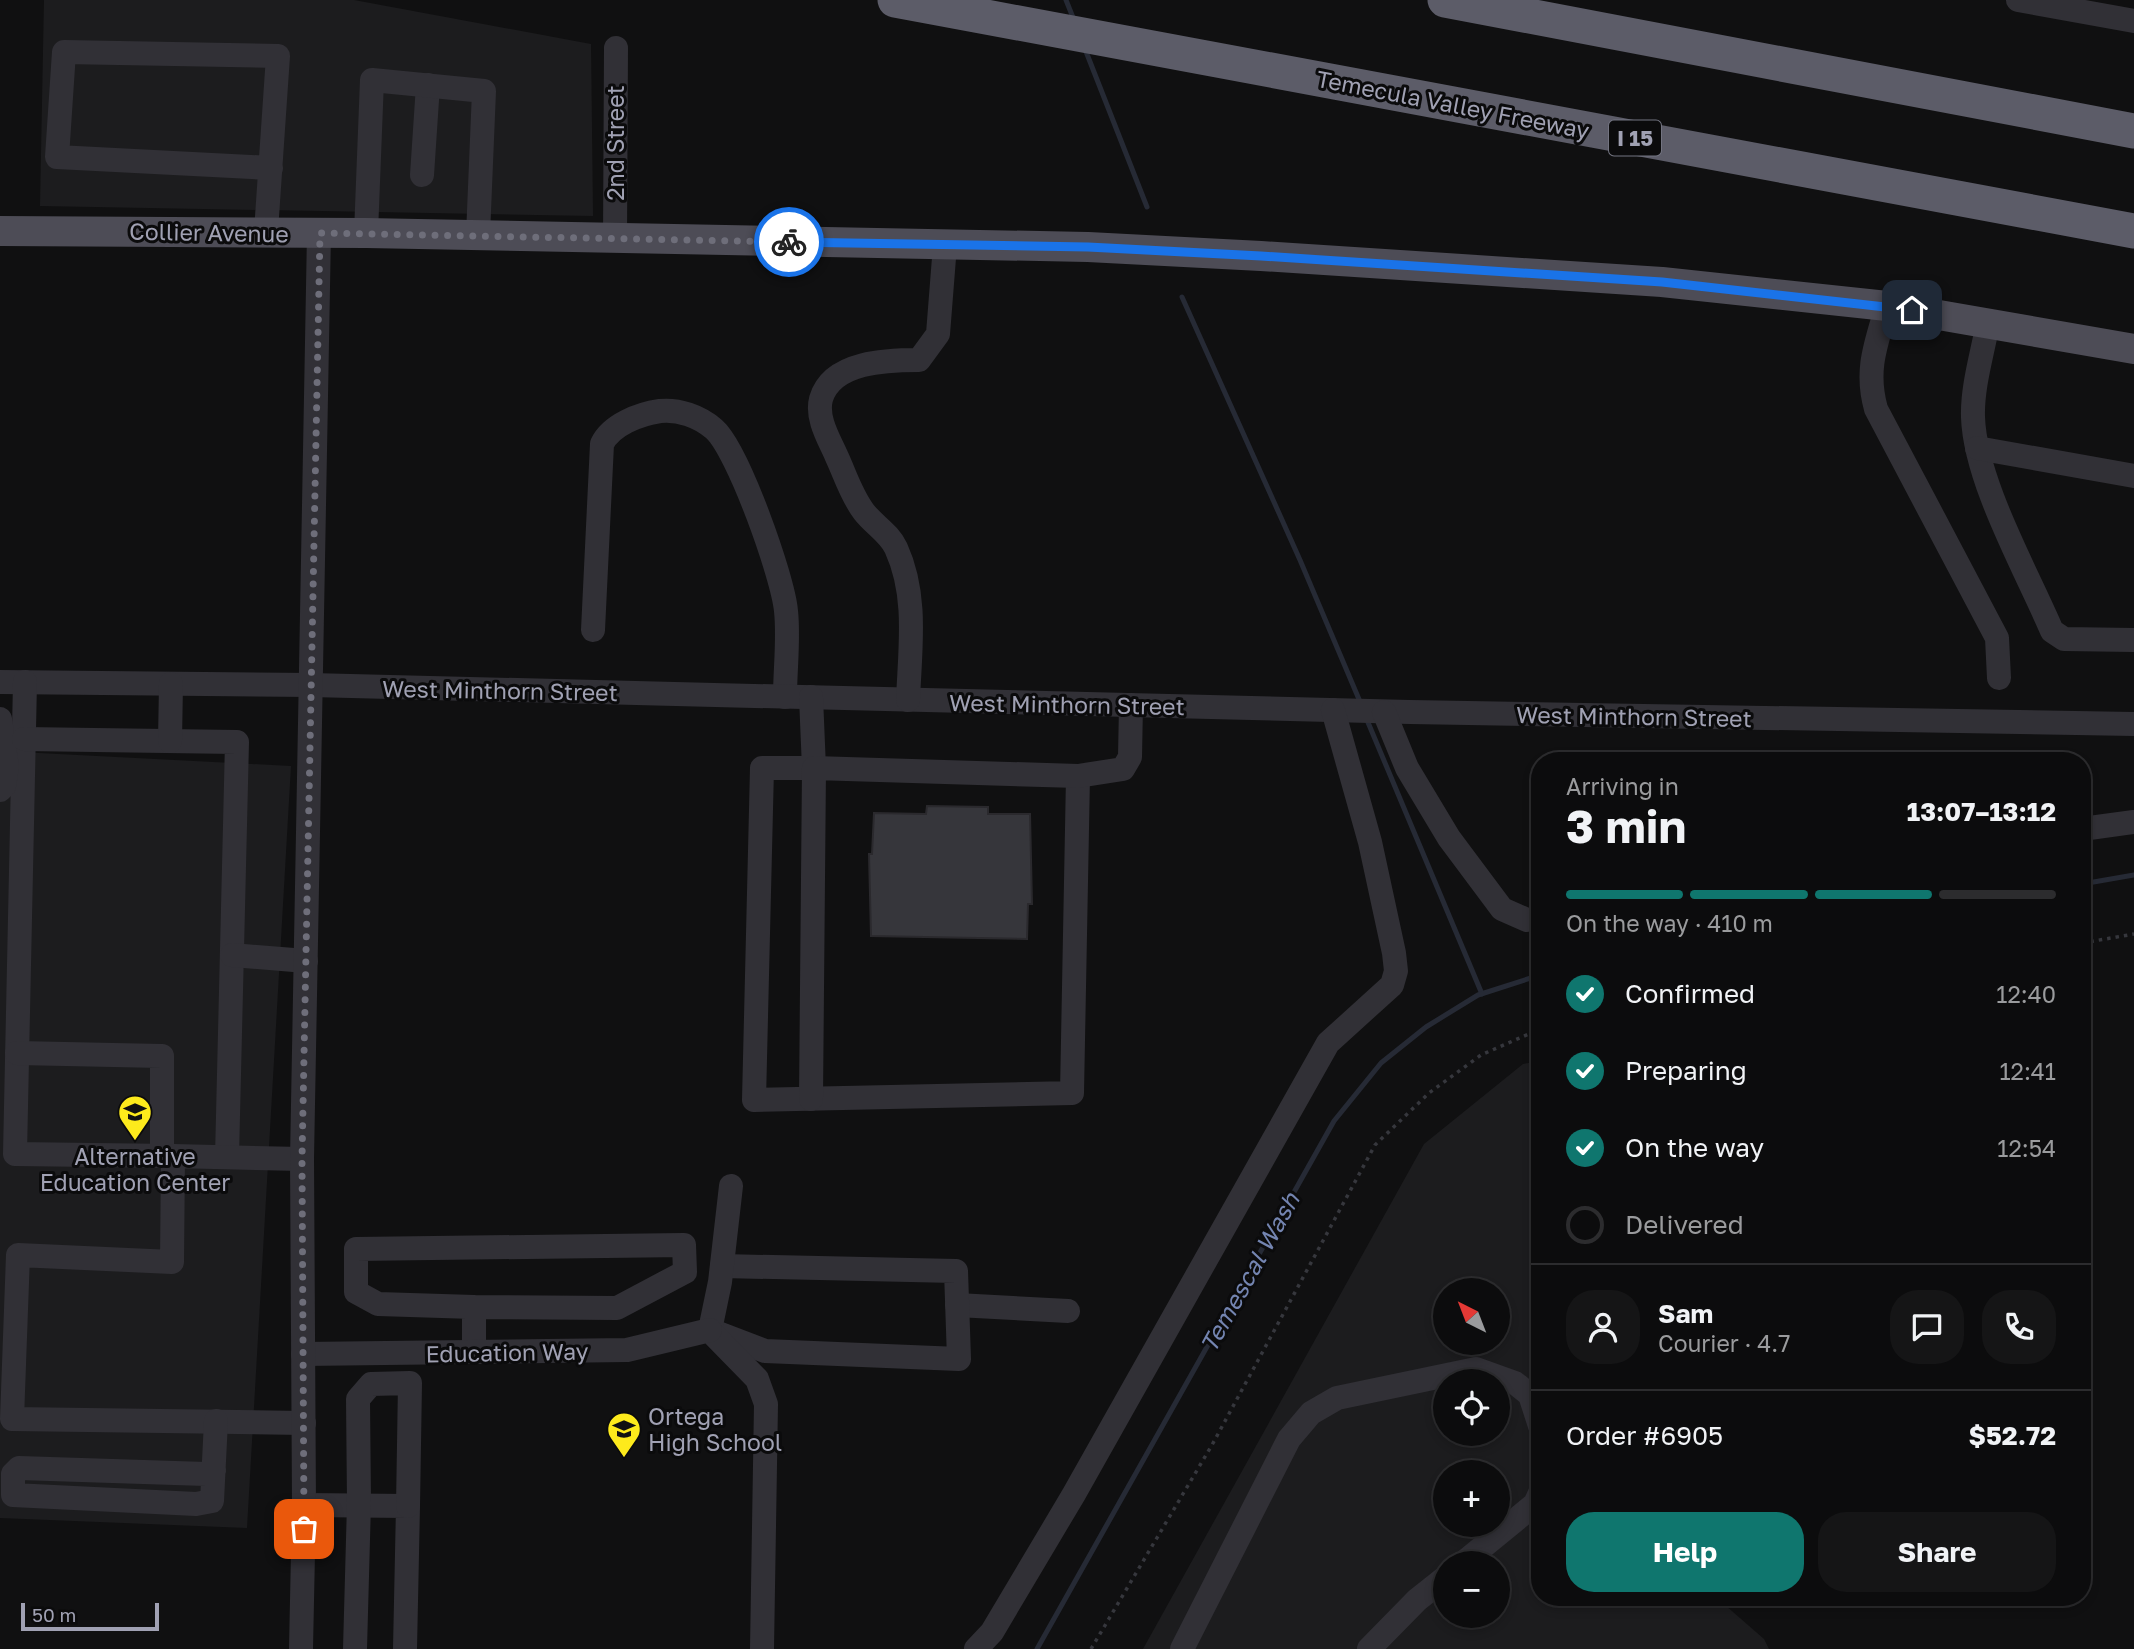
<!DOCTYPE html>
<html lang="en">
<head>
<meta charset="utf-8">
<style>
  :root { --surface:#0c0c0d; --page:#151516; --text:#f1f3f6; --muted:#9a9b9d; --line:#2c2c2e; --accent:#0f766e }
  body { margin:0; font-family:"Golos Text",sans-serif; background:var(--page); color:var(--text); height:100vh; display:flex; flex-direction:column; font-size:26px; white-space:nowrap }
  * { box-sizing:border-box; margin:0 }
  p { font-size:23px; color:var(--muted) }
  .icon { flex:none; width:38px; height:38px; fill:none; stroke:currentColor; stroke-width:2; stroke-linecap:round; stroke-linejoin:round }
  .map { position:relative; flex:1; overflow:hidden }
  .details { position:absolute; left:1531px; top:752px; width:560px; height:854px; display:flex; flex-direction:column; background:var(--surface); border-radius:28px; box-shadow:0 4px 10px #0003,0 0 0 2px var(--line) }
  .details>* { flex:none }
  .needle { width:46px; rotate:318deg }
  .controls { position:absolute; left:1433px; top:1278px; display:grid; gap:14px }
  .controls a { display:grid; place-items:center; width:77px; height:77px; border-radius:50%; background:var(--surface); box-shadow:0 4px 10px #0003,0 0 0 2px var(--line); font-size:35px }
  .scale { position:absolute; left:21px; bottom:18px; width:138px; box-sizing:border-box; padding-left:7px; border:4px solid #a0a1b3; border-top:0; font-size:19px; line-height:24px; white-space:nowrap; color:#a0a1b3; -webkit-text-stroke:5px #0b0b0c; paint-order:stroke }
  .pin { position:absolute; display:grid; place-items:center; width:60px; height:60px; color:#fff; margin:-30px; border-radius:14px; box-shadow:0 4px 10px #0006 }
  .courier { position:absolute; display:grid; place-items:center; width:70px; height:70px; margin:-35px; border:5px solid #1a73e8; border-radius:50%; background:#fff; color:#222; box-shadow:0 2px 9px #0007 }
  .overview em { font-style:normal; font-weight:700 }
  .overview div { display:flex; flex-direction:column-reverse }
  .overview { display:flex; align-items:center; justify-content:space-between; height:119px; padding:0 35px }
  h1 { font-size:46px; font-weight:700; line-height:52px }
  .bar { display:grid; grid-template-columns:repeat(4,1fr); gap:10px 7px; align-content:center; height:84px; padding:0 35px }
  .bar i { height:9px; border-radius:5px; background:var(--line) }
  .bar .on { background:var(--accent) }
  .bar p { grid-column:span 4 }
  .line { display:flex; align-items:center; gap:18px; padding:0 35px; border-top:2px solid var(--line) }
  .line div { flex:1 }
  .round { display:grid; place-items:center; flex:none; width:74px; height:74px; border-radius:28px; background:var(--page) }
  ol { padding:0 35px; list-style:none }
  li { display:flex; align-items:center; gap:21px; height:77px }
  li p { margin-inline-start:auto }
  li .icon { padding:7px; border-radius:50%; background:var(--accent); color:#fff; stroke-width:4 }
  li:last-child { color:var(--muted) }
  li i { width:38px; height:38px; border:4px solid var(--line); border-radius:50% }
  .action { display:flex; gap:14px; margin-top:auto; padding:14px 35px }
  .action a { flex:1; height:80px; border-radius:28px; background:var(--accent); color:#fff; font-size:28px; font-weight:700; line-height:80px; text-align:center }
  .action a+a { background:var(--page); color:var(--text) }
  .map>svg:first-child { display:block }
  .built { fill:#1c1c1e; fill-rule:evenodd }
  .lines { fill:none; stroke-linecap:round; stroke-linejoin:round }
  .stream { stroke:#262a35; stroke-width:5 }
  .building { fill:#36363b; stroke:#2a292d; stroke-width:2 }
  .path { stroke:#36373d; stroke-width:3.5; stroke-dasharray:3.5 5; stroke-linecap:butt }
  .minor { stroke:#313036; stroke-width:24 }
  .major { stroke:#4d4c56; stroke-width:30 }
  .highway { stroke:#5c5c68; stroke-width:35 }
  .done { stroke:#6e6e7a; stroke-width:7; stroke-dasharray:0 12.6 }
  .route { stroke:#1a73e8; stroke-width:9 }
  .labels { text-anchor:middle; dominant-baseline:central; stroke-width:6; stroke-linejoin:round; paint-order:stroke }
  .shield { fill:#0b0b0c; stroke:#737481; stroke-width:2 }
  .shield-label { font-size:21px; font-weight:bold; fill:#a0a1b3 }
  .street-label { font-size:23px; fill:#a0a1b3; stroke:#0b0b0c }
  .poi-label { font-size:23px; fill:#a0a1b3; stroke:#0b0b0c }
  .water-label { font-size:24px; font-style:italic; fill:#7485b1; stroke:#0b0b0c }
</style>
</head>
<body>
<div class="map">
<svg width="2134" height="1649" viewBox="0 0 2134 1649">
  <rect width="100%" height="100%" fill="#101011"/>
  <g class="built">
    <path d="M44 0H354L591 44 593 216 40 206Z"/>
    <path d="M0 751 291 766 247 1528 0 1518Z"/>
    <path d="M1540 1061V1598H1717L1764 1639 1769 1649H1143L1424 1144 1523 1064ZM1446 1290H1498V1342H1446ZM1446 1381H1498V1433H1446ZM1446 1472H1498V1524H1446ZM1446 1563H1498V1615H1446Z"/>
  </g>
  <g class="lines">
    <g class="stream">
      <path d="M1066 0 1074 20"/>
      <path d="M1085 49 1147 207"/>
      <path d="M1182 297 1300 560 1361 704"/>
      <path d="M1367 720 1482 994"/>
      <path d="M2082 884 2134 875"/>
      <path d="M1037 1649 1334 1121 1381 1063 1426 1027 1478 995 1540 975"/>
    </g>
  </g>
  <path class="building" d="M927 806 988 807V814H1030L1032 904H1028L1027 939 871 936 869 854H872L874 813 926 814Z"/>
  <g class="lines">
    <g class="path">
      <path d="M2082 943 2134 934"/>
      <path d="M1091 1649 1212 1445 1375 1145 1429 1093 1481 1055 1540 1029"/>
    </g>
    <g class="minor">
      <path d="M2018 0 2134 21"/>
      <path d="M422 175 428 85"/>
      <path d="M266 231 278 56 64 52 57 157 271 168"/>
      <path d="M366 233 372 80 484 91 478 235"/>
      <path d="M615 239 616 48"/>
      <path d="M1887 306C1876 344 1865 370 1876 409L1997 638 1999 678"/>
      <path d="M1988 322C1983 352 1972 386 1973 417 1975 481 2026 570 2052 631L2064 639 2134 640"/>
      <path d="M1977 448 2134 476"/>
      <path d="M593 630 602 444C611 425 639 414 660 411 678 409 699 416 714 429 738 450 783 577 786 611 789 639 785 669 785 697"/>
      <path d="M0 682 311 685 1410 712 2134 724"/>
      <path d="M25 682 15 1154 173 1156"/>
      <path d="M811 697 814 768H762L754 1100 1072 1093 1078 776"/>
      <path d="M908 700C910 648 918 596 896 548 889 533 874 525 864 512 851 495 845 474 836 455 829 439 816 418 821 399 832 361 888 360 919 360L938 334 945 245"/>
      <path d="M1384 712 1407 768 1449 838 1502 909 1527 920 1540 918"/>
      <path d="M0 719 7 767 4 786 0 790"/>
      <path d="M24 739 237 742 227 1157"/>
      <path d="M170 741 171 684"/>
      <path d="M2082 829 2134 822"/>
      <path d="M232 955 306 961"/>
      <path d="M17 1053 162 1056V1156"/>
      <path d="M811 1099 814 768 1078 776 1123 769 1130 757 1131 705"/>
      <path d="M302 1159 173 1156 172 1262 18 1255 12 1419 304 1423"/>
      <path d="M957 1305 1068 1311"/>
      <path d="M710 1330 765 1351 959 1359 956 1271 722 1266"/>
      <path d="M710 1330 720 1282 731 1186"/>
      <path d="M715 1336 757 1379 766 1404 762 1649"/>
      <path d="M474 1352V1307L617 1308 685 1272 684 1245 356 1249V1292L378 1304 474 1307"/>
      <path d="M303 1354 627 1350 710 1330"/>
      <path d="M214 1470 206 1474 19 1468 13 1474V1495L196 1504 212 1501 216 1421"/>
      <path d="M304 1505 408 1506 405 1649"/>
      <path d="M1463 1563 1535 1504 1540 1493"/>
      <path d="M301 1649 304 1505 302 1159 319 233"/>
      <path d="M355 1649 359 1503 358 1399 371 1384 410 1383 408 1506"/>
      <path d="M976 1649 992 1632 1074 1494 1328 1043 1392 985 1396 971 1394 953 1370 842 1333 710"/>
      <path d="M1182 1649 1289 1439 1311 1413 1337 1398 1476 1369 1515 1383 1530 1395 1540 1426"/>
      <path d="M1369 1649 1417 1600 1446 1577"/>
    </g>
    <path class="major" d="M0 231 366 233 1088 247 1261 256 1662 282 1887 306 2134 349"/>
    <g class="highway">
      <path d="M895 0 2134 231"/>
      <path d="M1445 0 2134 131"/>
    </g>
  </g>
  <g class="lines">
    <path class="done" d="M304 1529 302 1159 320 233 789 242"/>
    <path class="route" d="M789 242 1088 247 1261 256 1662 282 1912 310"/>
  </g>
  <defs>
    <g id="school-pin" transform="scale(1.75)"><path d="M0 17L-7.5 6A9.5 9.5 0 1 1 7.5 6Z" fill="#fdea1c" stroke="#0b0b0c"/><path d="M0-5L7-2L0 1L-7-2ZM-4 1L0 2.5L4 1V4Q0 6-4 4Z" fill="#111"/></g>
  </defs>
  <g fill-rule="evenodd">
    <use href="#school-pin" x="135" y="1112"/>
    <use href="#school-pin" x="624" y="1429"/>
  </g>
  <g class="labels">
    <rect class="shield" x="1609" y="120.5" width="52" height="35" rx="5"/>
    <g class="shield-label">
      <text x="1635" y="138">I 15</text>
    </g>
    <g class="street-label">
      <text transform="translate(1453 104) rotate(11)">Temecula Valley Freeway</text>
      <text transform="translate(615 143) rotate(-90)">2nd Street</text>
      <text transform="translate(209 232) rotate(1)">Collier Avenue</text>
      <text transform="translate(500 690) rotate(1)">West Minthorn Street</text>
      <text transform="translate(1067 704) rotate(1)">West Minthorn Street</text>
      <text transform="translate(1634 716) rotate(1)">West Minthorn Street</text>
      <text transform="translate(507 1352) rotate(-1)">Education Way</text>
    </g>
    <g class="poi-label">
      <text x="135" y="1156">Alternative<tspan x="135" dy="26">Education Center</tspan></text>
      <text x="648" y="1416" text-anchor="start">Ortega<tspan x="648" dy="26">High School</tspan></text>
    </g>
    <g class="water-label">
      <text transform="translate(1249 1272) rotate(-61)">Temescal Wash</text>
    </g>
  </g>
</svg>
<div class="controls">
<a><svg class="needle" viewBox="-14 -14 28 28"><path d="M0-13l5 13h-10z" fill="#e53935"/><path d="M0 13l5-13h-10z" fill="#9a9b9d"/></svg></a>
<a><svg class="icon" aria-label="locate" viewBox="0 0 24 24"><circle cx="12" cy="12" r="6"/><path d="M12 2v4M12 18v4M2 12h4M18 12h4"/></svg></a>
<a>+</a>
<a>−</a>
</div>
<div class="scale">50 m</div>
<div class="pin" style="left:304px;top:1529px;background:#ea580c"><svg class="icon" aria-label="bag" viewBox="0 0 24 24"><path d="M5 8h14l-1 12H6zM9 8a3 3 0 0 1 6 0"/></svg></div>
<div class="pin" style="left:1912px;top:310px;background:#1f2937"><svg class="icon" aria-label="home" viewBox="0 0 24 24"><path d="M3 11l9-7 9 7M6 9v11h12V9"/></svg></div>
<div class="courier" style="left:789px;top:242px"><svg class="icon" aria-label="bike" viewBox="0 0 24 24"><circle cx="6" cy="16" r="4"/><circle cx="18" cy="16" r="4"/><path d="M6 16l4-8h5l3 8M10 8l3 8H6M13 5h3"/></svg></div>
<section class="details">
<div class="overview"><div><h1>3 min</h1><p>Arriving in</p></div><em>13:07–13:12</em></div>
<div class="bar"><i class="on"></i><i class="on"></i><i class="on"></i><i></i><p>On the way · 410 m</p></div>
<ol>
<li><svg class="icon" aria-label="check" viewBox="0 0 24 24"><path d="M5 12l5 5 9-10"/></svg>Confirmed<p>12:40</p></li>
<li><svg class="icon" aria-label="check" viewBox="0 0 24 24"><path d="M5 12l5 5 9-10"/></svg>Preparing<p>12:41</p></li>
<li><svg class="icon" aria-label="check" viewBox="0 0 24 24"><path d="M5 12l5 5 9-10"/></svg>On the way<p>12:54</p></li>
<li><i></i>Delivered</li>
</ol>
<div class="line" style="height:126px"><a class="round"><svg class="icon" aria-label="person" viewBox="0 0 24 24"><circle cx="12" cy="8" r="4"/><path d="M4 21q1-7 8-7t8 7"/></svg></a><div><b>Sam</b><p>Courier · 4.7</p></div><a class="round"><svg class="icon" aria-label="chat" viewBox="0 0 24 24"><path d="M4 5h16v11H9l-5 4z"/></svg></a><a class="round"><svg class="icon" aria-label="phone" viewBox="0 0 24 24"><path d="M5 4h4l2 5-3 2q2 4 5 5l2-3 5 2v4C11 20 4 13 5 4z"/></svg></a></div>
<div class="line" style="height:91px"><div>Order #6905</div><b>$52.72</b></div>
<div class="action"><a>Help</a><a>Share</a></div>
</section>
</div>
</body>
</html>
